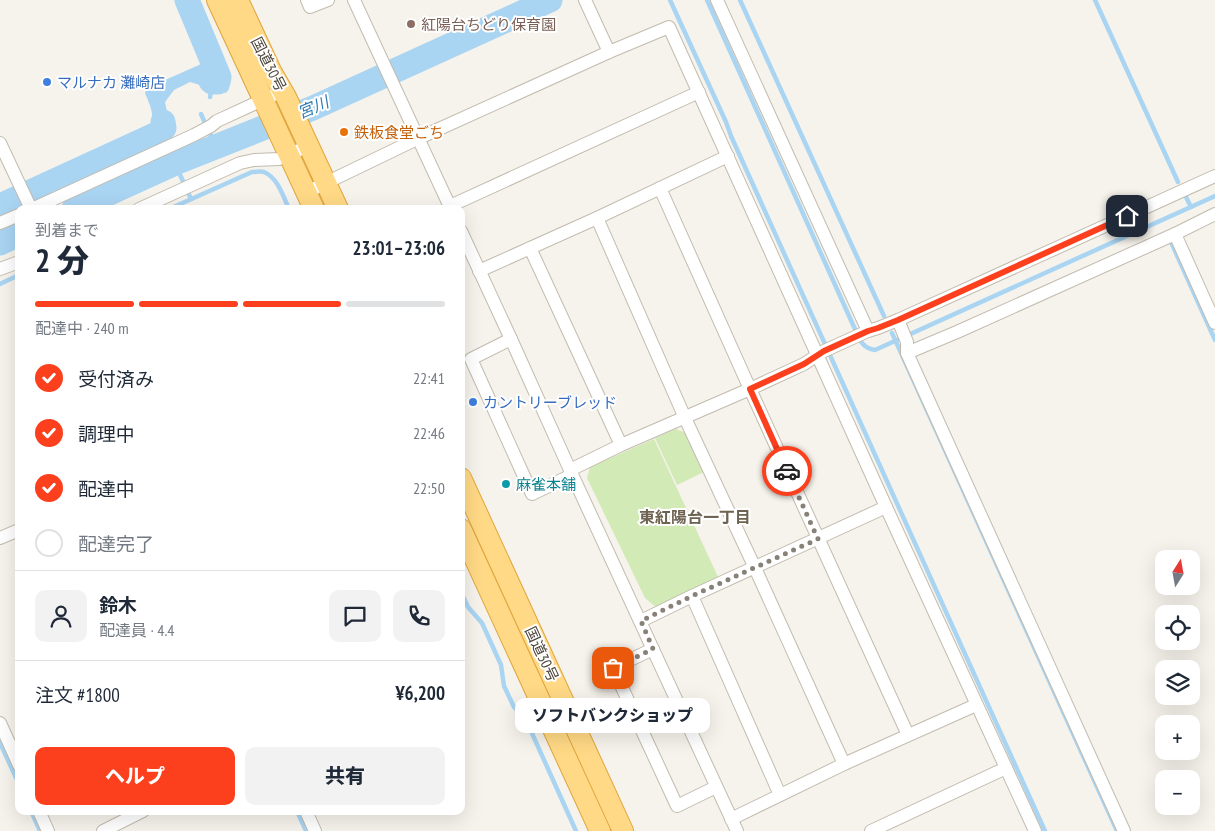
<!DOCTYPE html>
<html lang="ja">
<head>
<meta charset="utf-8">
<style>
  :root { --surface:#fff; --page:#f2f2f3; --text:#1f2937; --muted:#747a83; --line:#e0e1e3; --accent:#fc3f1d }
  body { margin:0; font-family:"PT Sans Narrow","Noto Sans JP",sans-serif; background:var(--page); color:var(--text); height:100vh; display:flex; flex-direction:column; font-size:19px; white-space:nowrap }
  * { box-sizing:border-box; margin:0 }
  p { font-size:16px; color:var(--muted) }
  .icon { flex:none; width:28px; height:28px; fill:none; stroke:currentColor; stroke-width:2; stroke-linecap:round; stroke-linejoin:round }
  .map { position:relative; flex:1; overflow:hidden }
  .side { position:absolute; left:15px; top:205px; width:450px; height:610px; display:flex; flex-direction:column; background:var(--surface); border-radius:10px; box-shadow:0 5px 20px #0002 }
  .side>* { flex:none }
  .needle { width:32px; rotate:11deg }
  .tools { position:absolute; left:1155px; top:550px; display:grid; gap:10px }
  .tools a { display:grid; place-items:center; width:45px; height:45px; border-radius:10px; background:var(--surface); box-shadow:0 5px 20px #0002; font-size:25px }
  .pin { position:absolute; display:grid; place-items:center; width:42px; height:42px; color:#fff; margin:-21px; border-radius:10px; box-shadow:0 2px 8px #0006 }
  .courier { position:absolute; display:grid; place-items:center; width:50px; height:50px; margin:-25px; border:4px solid #fc3f1d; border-radius:50%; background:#fff; color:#222; box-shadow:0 1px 6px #0007 }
  .bubble { position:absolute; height:35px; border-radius:10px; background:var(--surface); box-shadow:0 5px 20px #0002; font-size:16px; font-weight:800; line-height:35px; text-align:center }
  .overview em { font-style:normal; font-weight:800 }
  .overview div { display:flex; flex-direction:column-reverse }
  .overview { display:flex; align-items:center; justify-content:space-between; height:85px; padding:0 20px }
  h1 { font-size:32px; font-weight:800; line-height:38px }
  .bar { display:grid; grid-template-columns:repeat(4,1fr); gap:8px 5px; align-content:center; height:60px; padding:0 20px }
  .bar i { height:6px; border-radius:4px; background:var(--line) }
  .bar .on { background:var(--accent) }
  .bar p { grid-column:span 4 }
  .line { display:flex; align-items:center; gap:12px; padding:0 20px; border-top:1px solid var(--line) }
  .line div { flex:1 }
  .round { display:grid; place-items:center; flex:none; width:52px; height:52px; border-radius:10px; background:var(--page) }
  ol { padding:0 20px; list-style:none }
  li { display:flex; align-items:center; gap:15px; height:55px }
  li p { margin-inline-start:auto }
  li .icon { padding:5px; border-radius:50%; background:var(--accent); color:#fff; stroke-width:4 }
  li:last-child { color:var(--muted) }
  li i { width:28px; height:28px; border:2px solid var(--line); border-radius:50% }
  .button { display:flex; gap:10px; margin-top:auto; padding:10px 20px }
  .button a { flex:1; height:58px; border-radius:10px; background:var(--accent); color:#fff; font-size:20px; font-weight:800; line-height:58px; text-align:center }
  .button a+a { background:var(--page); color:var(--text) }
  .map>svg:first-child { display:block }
  .green { fill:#d2eab5 }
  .water { fill:#a9d4f2 }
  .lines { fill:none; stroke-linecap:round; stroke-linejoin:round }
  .stream { stroke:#a9d4f2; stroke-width:4.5 }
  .river { stroke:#a9d4f2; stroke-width:25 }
  .minor-casing { stroke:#c2bbae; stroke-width:14 }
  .trunk-casing { stroke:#e0a43c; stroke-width:22 }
  .minor { stroke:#fff; stroke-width:12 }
  .trunk { stroke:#ffd985; stroke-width:20 }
  .done { stroke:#878178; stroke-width:5; stroke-dasharray:0 9 }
  .route { stroke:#fc3f1d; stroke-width:6 }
  .education-dot { fill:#8d6e63; stroke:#fff; stroke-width:2 }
  .shop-dot { fill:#3f7fe0; stroke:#fff; stroke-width:2 }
  .food-dot { fill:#e8710a; stroke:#fff; stroke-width:2 }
  .culture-dot { fill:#0f9aa8; stroke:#fff; stroke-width:2 }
  .labels { text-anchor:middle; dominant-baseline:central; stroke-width:4; stroke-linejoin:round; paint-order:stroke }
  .education-label { font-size:15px; fill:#785e54; stroke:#fff; text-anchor:start }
  .street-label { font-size:15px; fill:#4b4439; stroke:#fff }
  .shop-label { font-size:15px; fill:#366cbe; stroke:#fff; text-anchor:start }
  .food-label { font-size:15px; fill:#c56008; stroke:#fff; text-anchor:start }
  .culture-label { font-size:15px; fill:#0d838f; stroke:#fff; text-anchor:start }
  .water-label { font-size:16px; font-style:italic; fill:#2e7ab2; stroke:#fff }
  .neighbourhood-label { font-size:16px; font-weight:bold; fill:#6e6250; stroke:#fff }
</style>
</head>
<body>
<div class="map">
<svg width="1215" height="831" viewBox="0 0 1215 831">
  <rect width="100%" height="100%" fill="#f6f3ec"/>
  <g class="green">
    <path d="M676 429 686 433 704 472 677 485 655 438Z"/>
    <path d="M654 439 719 579 656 607 645 598 587 478 590 467Z"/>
  </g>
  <path class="water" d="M215 54 229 89 226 93 190 82 174 90 165 102 171 131 166 136V139L162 141 160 139H155L142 146 139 137C160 126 152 110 145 93L147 88 199 65Z"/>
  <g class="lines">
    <g class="stream">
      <path d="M670 0 726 122 731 136 1045 831"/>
      <path d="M707 0 854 327C860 339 861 348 875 350L1215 196"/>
      <path d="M740 0 884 316"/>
      <path d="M1095 0 1178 182"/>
      <path d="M210 97 212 84"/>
      <path d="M201 114 205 123"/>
      <path d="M210 133 216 146"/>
      <path d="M172 157 191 199"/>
      <path d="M1186 197 1191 207"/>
      <path d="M169 209 252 172C256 172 261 171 264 172 278 178 283 196 289 209"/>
      <path d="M1171 242 1215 340"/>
      <path d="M0 284 19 275"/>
      <path d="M892 333 1117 831"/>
      <path d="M461 592 468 607 482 623 501 665 504 686 514 707 526 720 576 831"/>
      <path d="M0 743 19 784"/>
      <path d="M31 811 40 831"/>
      <path d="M297 811 306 831"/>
    </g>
    <g class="river">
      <path d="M187 0 219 77 218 82H212L211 81"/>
      <path d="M0 206 161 132 164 128 163 122"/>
      <path d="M74 209 175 163 313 108 550 0"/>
      <path d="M0 243 19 234"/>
    </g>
    <g class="minor-casing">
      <g id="minor">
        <path d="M307 0 310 7 328 0"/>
        <path d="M354 0 451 209"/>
        <path d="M585 0 609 52"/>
        <path d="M717 0 868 331"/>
        <path d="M0 143 31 209"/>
        <path d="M660 188 750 389 908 735"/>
        <path d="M307 192 419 138 609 52 669 27 886 507 1035 831"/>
        <path d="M450 206 699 92"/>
        <path d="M32 209 194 135 211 126 217 121 282 91"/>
        <path d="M139 209 240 163 254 160 279 159 308 146"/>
        <path d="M597 218 685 418 755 568 844 764"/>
        <path d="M0 223 19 215"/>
        <path d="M461 231 511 339 570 470 737 831"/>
        <path d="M1175 234 1215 323"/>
        <path d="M530 248 621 445"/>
        <path d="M0 269 19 262"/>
        <path d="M479 271 597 218 728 156"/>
        <path d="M898 320 907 342V353L1124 831"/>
        <path d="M511 339 471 359 532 494 572 475"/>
        <path d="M907 353 957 332 1175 234 1215 214"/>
        <path d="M570 470 621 445 750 389 804 364 824 351 868 331 878 328 898 320 1215 176"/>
        <path d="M0 538 19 530"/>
        <path d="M692 596 780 795"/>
        <path d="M641 621 692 596 886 507"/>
        <path d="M653 649 613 668 677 806 716 787"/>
        <path d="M0 723 19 765"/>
        <path d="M39 811 48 831"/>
        <path d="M306 811 315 831"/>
        <path d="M731 819 844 764 976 705"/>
        <path d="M103 831 143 811"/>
        <path d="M871 831 1006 768"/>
      </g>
    </g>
    <g class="trunk-casing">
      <g id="trunk">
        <path d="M217 0 314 209"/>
        <path d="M238 0 271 71 286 97 338 209"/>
        <path d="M461 478 623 831"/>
        <path d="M461 529 600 831"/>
      </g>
    </g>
    <use href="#minor" class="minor"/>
    <use href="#trunk" class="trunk"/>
  </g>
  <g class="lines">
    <path class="done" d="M613 668 653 649 641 621 692 596 818 539 787 471"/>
    <path class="route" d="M787 471 750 389 804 364 824 351 868 331 878 328 898 320 1127 216"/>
  </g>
  <circle class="education-dot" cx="411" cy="24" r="5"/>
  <g class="shop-dot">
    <circle cx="47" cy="82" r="5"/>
    <circle cx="473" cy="402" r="5"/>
  </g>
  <circle class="food-dot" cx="344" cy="132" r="5"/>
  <circle class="culture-dot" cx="506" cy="484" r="5"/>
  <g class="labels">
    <g class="education-label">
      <text x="421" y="24">紅陽台ちどり保育園</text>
    </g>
    <g class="street-label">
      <text transform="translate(269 64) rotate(63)">国道30号</text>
      <text transform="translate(542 654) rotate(65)">国道30号</text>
    </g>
    <g class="shop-label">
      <text x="57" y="82">マルナカ 灘崎店</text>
      <text x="483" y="402">カントリーブレッド</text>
    </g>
    <g class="food-label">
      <text x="354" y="132">鉄板食堂ごち</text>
    </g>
    <g class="culture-label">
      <text x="516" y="484">麻雀本舗</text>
    </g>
    <g class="water-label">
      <text transform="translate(313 107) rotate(-23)">宮川</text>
    </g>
    <g class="neighbourhood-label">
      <text x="695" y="517">東紅陽台一丁目</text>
    </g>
  </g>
</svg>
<div class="tools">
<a><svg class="needle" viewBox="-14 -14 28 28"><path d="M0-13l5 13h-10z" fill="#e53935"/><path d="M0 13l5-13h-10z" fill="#747a83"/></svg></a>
<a><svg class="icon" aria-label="locate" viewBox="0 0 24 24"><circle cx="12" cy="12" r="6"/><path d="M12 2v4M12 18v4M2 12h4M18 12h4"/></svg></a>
<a><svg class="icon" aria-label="layers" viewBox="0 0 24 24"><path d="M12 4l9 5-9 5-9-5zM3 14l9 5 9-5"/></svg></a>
<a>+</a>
<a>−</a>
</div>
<div class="pin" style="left:613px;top:668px;background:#ea580c"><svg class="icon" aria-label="bag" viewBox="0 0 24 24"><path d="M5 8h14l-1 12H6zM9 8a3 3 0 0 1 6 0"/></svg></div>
<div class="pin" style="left:1127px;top:216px;background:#1f2937"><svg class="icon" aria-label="home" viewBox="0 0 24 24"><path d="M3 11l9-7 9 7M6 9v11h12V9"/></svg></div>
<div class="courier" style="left:787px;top:471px"><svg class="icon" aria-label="car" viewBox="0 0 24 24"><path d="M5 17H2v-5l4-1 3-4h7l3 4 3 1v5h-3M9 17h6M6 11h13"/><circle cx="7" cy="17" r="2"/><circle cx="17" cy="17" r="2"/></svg></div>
<div class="bubble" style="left:515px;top:698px;width:195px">ソフトバンクショップ</div>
<section class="side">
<div class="overview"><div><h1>2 分</h1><p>到着まで</p></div><em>23:01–23:06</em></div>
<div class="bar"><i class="on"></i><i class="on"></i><i class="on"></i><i></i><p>配達中 · 240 m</p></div>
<ol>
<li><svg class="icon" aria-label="check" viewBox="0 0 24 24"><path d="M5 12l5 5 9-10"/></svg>受付済み<p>22:41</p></li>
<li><svg class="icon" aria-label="check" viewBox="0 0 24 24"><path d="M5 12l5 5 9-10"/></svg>調理中<p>22:46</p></li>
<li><svg class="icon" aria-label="check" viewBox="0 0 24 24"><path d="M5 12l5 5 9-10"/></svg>配達中<p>22:50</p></li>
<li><i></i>配達完了</li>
</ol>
<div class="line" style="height:90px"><a class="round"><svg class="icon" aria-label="person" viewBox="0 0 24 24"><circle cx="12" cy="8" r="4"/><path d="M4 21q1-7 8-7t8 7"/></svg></a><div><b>鈴木</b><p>配達員 · 4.4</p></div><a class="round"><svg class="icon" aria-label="chat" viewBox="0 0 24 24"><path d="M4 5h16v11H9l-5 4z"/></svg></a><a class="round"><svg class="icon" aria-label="phone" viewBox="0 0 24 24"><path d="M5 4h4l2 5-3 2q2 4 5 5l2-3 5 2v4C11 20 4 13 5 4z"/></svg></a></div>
<div class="line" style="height:65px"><div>注文 #1800</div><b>¥6,200</b></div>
<div class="button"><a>ヘルプ</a><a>共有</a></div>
</section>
</div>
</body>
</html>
